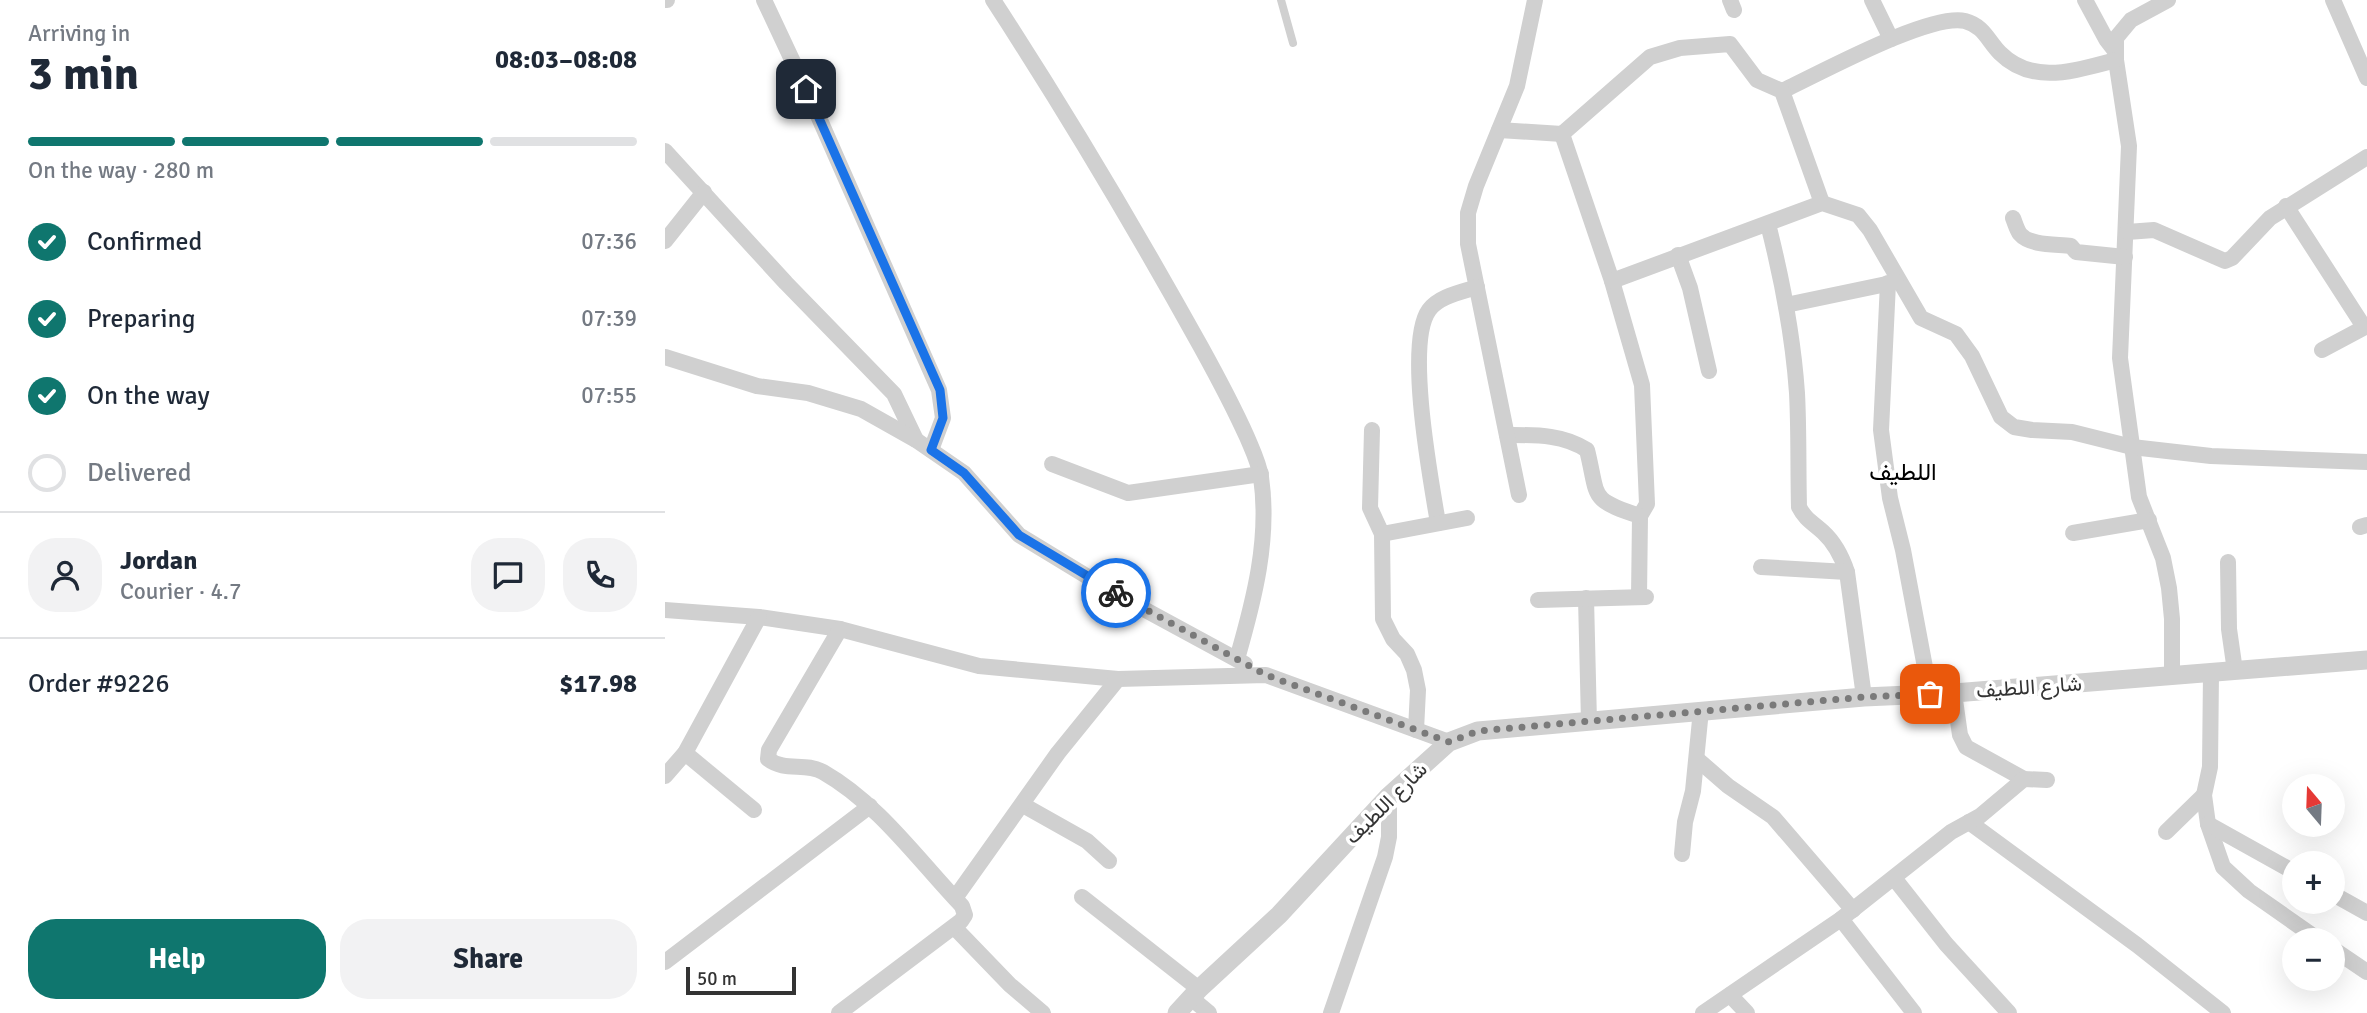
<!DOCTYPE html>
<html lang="en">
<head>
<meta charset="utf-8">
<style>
  :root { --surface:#fff; --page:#f2f2f3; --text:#1f2937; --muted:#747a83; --line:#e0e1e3; --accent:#0f766e }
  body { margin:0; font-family:Signika,Vazirmatn,sans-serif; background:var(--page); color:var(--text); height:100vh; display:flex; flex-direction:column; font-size:26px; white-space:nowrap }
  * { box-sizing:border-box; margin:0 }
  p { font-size:23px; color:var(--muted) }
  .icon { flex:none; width:38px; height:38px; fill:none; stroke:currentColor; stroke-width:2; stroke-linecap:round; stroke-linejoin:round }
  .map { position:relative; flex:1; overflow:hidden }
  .panel { display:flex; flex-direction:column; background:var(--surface); width:665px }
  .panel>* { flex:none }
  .needle { width:46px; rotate:341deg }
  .buttons { position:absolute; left:1617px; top:774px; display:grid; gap:14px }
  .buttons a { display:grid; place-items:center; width:63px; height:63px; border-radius:50%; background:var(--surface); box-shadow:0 7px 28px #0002; font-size:35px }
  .scale { position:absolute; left:21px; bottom:18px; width:110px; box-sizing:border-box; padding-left:7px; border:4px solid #333; border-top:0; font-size:19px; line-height:24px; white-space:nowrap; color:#333; -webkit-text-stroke:5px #fff; paint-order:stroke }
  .pin { position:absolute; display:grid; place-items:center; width:60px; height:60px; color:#fff; margin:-30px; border-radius:14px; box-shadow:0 4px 10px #0006 }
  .courier { position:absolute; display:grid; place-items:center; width:70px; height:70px; margin:-35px; border:5px solid #1a73e8; border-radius:50%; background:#fff; color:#222; box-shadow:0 2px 9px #0007 }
  .headline em { font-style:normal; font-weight:700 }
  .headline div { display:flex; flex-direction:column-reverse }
  .headline { display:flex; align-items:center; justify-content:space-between; height:119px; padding:0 28px }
  h1 { font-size:46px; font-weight:700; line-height:52px }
  .bar { display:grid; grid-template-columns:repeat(4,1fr); gap:10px 7px; align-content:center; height:84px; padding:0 28px }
  .bar i { height:9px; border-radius:5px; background:var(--line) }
  .bar .on { background:var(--accent) }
  .bar p { grid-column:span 4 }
  .line { display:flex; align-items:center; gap:18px; padding:0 28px; border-top:2px solid var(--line) }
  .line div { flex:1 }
  .round { display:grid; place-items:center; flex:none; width:74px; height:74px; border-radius:28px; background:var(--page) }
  ol { padding:0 28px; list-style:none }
  li { display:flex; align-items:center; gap:21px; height:77px }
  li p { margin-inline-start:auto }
  li .icon { padding:7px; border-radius:50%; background:var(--accent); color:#fff; stroke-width:4 }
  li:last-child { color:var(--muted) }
  li i { width:38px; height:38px; border:4px solid var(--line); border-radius:50% }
  .button { display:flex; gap:14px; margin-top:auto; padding:14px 28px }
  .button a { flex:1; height:80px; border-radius:28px; background:var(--accent); color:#fff; font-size:28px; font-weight:700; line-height:80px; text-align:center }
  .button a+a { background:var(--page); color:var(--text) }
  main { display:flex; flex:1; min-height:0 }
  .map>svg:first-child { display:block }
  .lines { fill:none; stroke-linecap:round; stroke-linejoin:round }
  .service { stroke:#d0d0d0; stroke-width:8 }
  .minor { stroke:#d0d0d0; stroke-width:16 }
  .tertiary { stroke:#d0d0d0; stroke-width:19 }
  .done { stroke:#7a7a7a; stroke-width:7; stroke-dasharray:0 12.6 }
  .route { stroke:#1a73e8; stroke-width:9 }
  .labels { text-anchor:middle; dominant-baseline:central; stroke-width:7; stroke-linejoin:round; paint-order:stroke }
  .street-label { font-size:21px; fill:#333; stroke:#fff }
  .quarter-label { font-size:24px; fill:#000; stroke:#fff }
</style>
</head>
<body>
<main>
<section class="panel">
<div class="headline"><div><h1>3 min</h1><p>Arriving in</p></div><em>08:03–08:08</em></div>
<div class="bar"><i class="on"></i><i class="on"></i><i class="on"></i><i></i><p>On the way · 280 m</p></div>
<ol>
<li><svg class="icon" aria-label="check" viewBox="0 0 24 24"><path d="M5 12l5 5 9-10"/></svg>Confirmed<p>07:36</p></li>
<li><svg class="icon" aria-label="check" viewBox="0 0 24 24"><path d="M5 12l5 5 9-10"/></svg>Preparing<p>07:39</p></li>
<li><svg class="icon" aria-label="check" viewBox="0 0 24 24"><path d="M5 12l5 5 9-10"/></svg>On the way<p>07:55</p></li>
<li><i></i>Delivered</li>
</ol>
<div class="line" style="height:126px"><a class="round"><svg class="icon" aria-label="person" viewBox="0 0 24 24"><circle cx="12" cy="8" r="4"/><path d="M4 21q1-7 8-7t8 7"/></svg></a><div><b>Jordan</b><p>Courier · 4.7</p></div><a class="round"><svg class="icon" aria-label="chat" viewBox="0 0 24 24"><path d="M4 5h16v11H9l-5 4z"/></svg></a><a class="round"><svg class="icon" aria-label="phone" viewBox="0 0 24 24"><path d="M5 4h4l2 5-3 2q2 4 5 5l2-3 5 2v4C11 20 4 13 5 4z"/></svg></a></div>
<div class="line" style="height:91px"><div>Order #9226</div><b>$17.98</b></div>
<div class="button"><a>Help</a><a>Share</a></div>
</section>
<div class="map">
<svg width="1702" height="1013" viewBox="0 0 1702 1013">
  <rect width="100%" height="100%" fill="#fff"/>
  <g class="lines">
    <path class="service" d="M616 0 628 43"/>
    <g class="minor">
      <path d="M0 0H2"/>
      <path d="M99 0 151 111 274 390 278 418 266 450"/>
      <path d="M328 0C401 112 471 230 536 347 552 376 568 406 582 437 587 449 594 463 596 477 605 539 589 600 572 659"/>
      <path d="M1065 0 1069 10"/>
      <path d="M1207 0 1226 39"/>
      <path d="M1420 0 1441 39 1451 52"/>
      <path d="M1503 0 1466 20 1451 38V60L1464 146 1455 358 1474 497 1498 558 1504 588 1507 619V676"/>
      <path d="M1668 0 1702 78"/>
      <path d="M1117 91C1154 74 1264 13 1300 21 1319 26 1323 41 1335 53 1368 86 1411 70 1451 60"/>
      <path d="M834 130 897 134 985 57 1015 48 1065 44 1092 80 1117 91 1157 203"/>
      <path d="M897 134 947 281 977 385 982 504 975 516 974 597"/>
      <path d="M0 151 121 283 229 394 251 440"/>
      <path d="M1621 206 1699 327"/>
      <path d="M1348 218C1350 223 1352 230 1355 234 1365 246 1392 244 1406 246L1411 252 1460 257"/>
      <path d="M1103 224C1117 279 1128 336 1132 393 1134 431 1133 469 1134 507 1140 519 1148 523 1158 532 1170 543 1177 557 1182 572L1199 697"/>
      <path d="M1462 232 1489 230 1560 261 1567 258 1605 218 1702 157"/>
      <path d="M0 241 39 192"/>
      <path d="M1013 255 1025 288 1044 371"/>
      <path d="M947 281 1157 203 1193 215 1205 230 1256 318 1291 334 1307 356 1336 417 1349 427 1367 430 1407 432 1467 447 1546 456 1702 462"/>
      <path d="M1223 283 1216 430 1225 498 1238 550 1265 694"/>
      <path d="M1121 305 1231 282"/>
      <path d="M1657 350 1702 326"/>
      <path d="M0 357 92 386 143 393 196 409 251 440 299 473 354 535 451 594 580 664"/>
      <path d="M707 430 705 508 717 534 718 619 728 639 742 654 749 670 753 690 751 730"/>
      <path d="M842 435C870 435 898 434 922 450 934 498 923 499 975 516"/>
      <path d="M387 464 463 493 596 474"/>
      <path d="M854 495 803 244V213L811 186 852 86 870 0"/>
      <path d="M773 523C766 481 740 343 764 310 774 296 797 292 812 287"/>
      <path d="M1695 527 1702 525"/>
      <path d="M1408 533 1484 520"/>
      <path d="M717 534 802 518"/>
      <path d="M1563 562 1564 629 1570 671"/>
      <path d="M1096 567 1182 572"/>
      <path d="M921 598 924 722"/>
      <path d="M873 600 981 597"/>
      <path d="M0 610 94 617 175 629 314 666 453 679 601 675 784 742"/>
      <path d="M1546 673 1545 767 1539 795 1543 824 1558 867 1584 891 1654 940"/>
      <path d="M1289 693 1295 735 1301 747 1359 779 1382 780"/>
      <path d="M20 753 89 810"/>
      <path d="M1032 759 1063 786 1108 817 1188 910"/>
      <path d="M0 776 20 753 94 617"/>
      <path d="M358 805 422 841 444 861"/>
      <path d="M1304 822 1472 945 1558 1013"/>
      <path d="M1543 824 1629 872"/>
      <path d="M1501 832 1539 795"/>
      <path d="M1017 854 1020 822 1028 791 1036 710"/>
      <path d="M1229 878 1281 944 1344 1013"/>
      <path d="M1668 894 1702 913"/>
      <path d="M417 897 534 989"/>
      <path d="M290 898 393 753 453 679"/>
      <path d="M1176 919 1249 1013"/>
      <path d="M289 927 345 985 378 1013"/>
      <path d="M1668 949 1702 972"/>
      <path d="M0 962 205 806"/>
      <path d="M1065 995 1082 1013"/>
      <path d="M526 998 544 1013"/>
      <path d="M174 1013 296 921 300 915 297 906C253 860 214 804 158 772 140 762 120 772 103 759L104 750 175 629"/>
      <path d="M666 1013 720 857 724 837V796"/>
      <path d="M1038 1013 1176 919 1286 832 1315 816 1359 779"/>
    </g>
    <path class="tertiary" d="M512 1013 534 989 614 915 724 796 784 742 813 731 1199 697 1289 693 1702 660"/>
  </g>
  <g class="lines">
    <path class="done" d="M451 593 601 675 784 742 813 731 1199 697 1265 694"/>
    <path class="route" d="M141 89 275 390 278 418 266 450 299 473 354 535 451 593"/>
  </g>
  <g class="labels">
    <g class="street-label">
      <text transform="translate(1364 687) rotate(-4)">شارع اللطيف</text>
      <text transform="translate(721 803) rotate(-45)">شارع اللطيف</text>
    </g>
    <g class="quarter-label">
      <text x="1238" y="472">اللطيف</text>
    </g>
  </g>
</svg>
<div class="buttons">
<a><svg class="needle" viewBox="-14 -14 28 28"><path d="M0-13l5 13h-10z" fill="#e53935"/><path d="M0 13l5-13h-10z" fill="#747a83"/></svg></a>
<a>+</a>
<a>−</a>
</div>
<div class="scale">50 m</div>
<div class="pin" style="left:1265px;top:694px;background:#ea580c"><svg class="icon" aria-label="bag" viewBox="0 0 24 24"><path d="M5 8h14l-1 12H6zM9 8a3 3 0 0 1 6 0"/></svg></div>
<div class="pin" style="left:141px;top:89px;background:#1f2937"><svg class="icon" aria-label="home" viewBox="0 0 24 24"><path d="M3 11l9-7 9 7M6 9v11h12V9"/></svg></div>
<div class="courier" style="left:451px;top:593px"><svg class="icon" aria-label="bike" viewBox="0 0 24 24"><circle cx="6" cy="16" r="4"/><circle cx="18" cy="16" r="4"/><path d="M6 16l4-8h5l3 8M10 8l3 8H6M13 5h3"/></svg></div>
</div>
</main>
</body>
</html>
